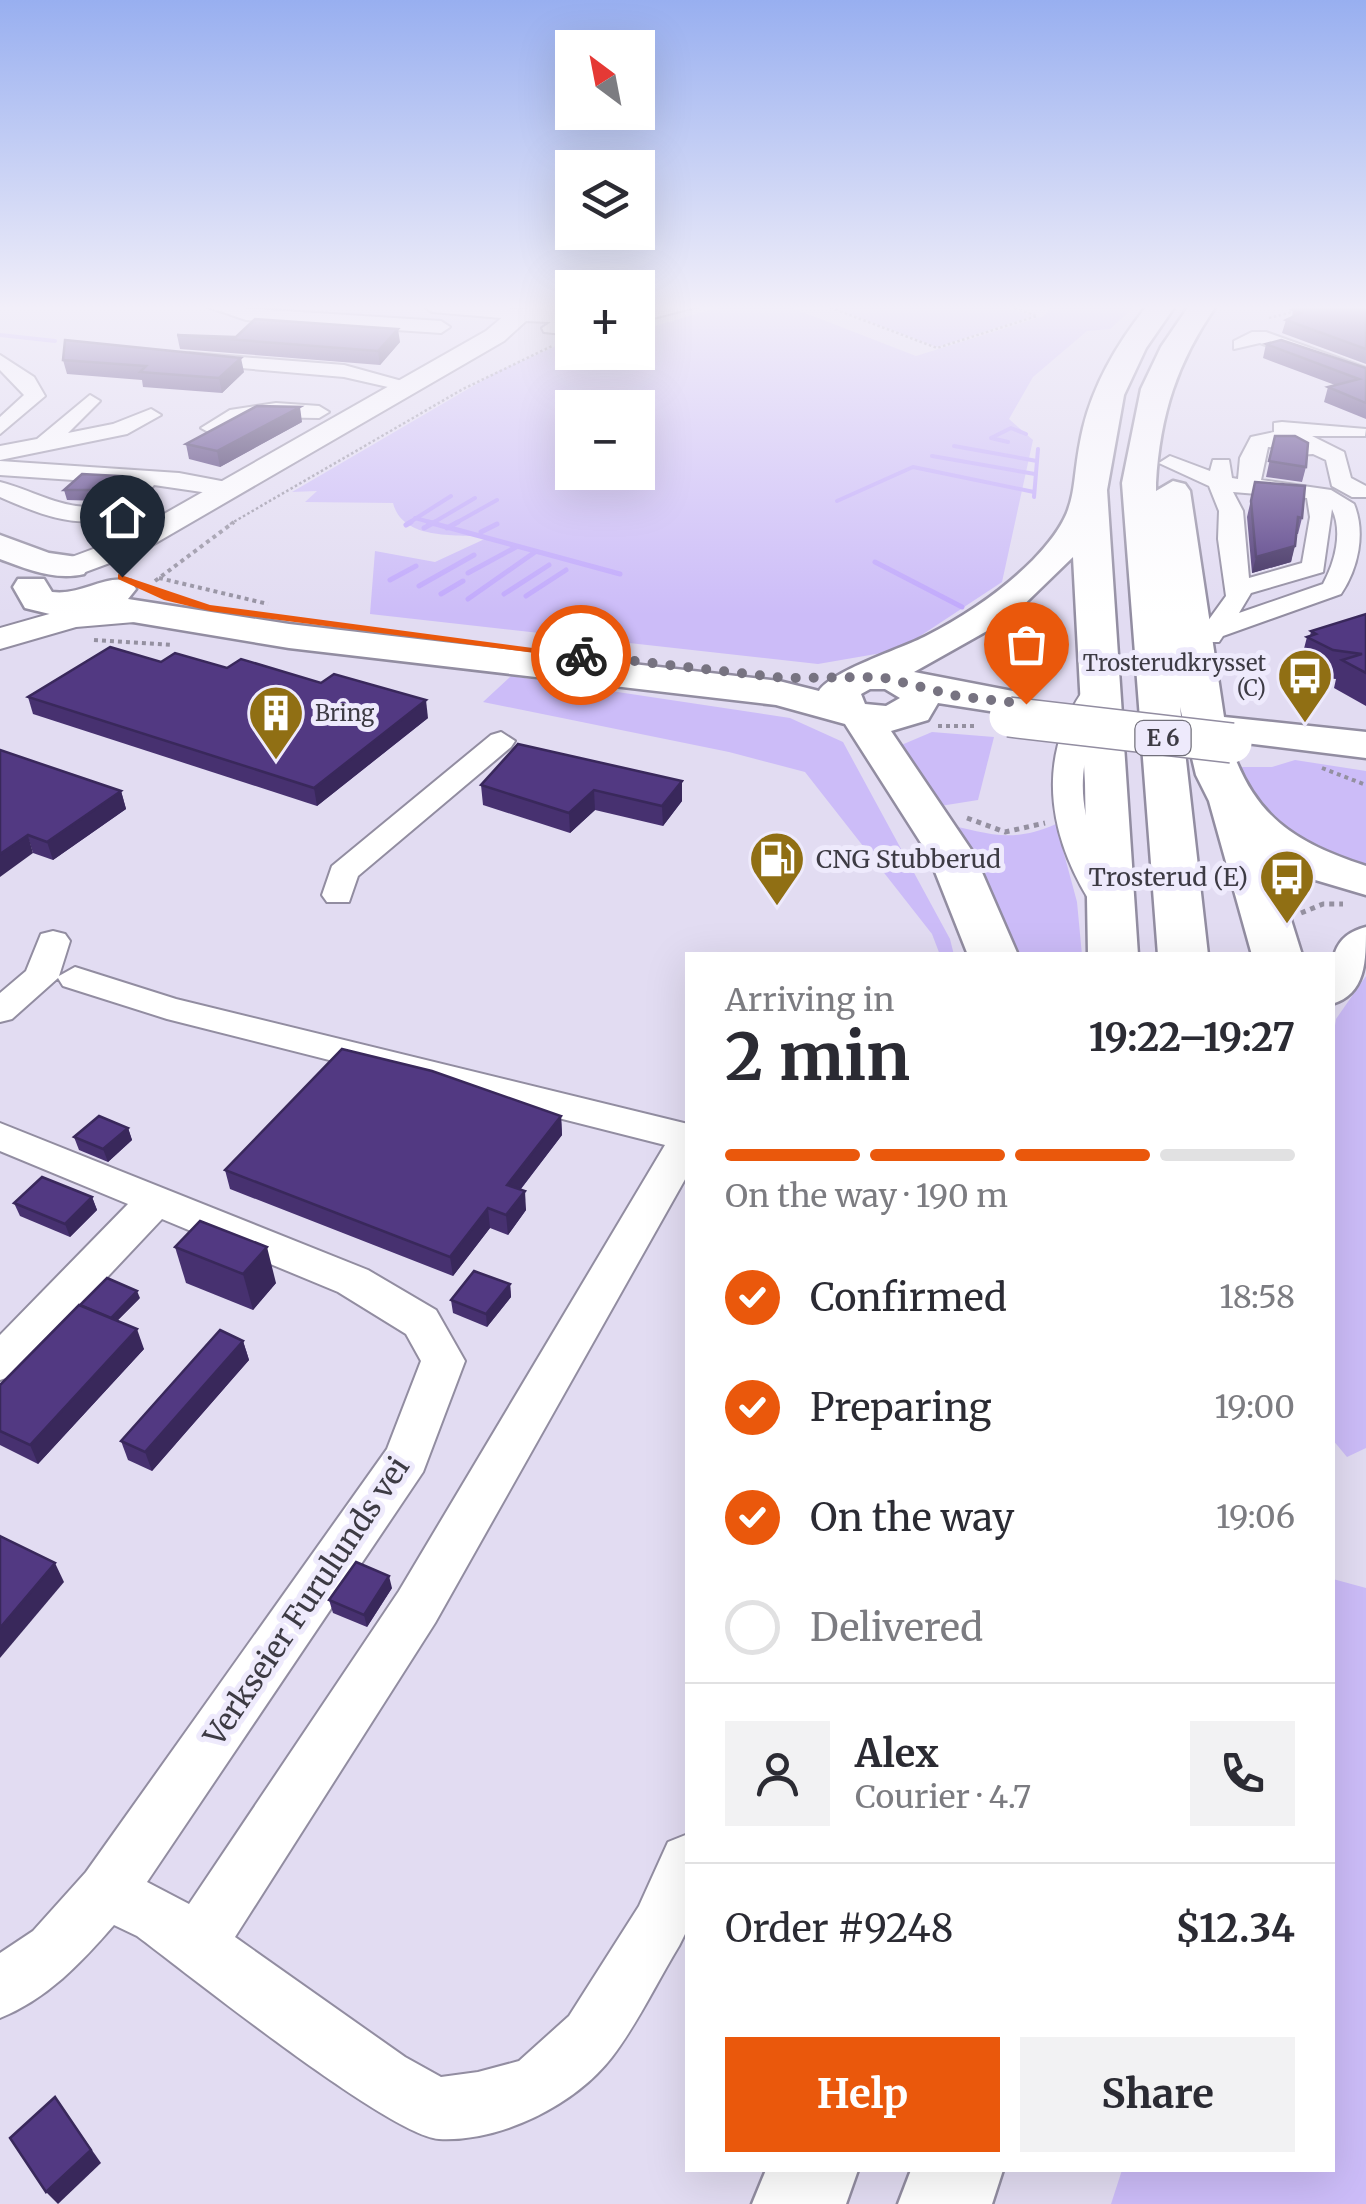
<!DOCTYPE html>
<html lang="en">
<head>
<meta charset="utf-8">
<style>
  :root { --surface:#fff; --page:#f2f2f3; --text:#2b2b33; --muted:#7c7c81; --line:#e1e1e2; --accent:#ea580c }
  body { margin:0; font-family:Merriweather,serif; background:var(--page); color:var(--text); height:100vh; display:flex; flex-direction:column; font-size:38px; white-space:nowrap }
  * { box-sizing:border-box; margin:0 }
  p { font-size:32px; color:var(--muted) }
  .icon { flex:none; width:55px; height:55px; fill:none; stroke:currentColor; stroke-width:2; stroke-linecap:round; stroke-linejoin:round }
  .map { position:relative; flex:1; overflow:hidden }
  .details { position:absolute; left:685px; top:952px; width:650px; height:1220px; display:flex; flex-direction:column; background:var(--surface); border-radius:0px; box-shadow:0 10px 40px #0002 }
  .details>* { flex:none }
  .needle { width:65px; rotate:328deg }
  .controls { position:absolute; left:555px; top:30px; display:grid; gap:20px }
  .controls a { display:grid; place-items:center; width:100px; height:100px; border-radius:0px; background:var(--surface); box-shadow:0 10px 40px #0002; font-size:50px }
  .pin { position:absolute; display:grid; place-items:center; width:85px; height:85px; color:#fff; margin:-102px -42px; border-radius:50% 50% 50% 0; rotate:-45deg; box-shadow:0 0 10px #0007 }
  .pin .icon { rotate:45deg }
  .courier { position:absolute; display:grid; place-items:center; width:100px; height:100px; margin:-50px; border:8px solid #ea580c; border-radius:50%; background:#fff; color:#222; box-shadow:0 2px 12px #0007 }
  .headline em { font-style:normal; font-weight:700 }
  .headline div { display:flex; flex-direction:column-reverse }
  .headline { display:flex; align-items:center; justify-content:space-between; height:170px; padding:0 40px }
  h1 { font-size:65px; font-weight:700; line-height:75px }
  .bar { display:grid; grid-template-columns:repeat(4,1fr); gap:15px 10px; align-content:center; height:120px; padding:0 40px }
  .bar i { height:12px; border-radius:8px; background:var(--line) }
  .bar .current { background:var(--accent) }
  .bar p { grid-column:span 4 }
  .line { display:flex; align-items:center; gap:25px; padding:0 40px; border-top:2px solid var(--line) }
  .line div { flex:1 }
  .round { display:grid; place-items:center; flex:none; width:105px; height:105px; border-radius:0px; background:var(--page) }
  ol { padding:0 40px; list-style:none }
  li { display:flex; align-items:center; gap:30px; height:110px }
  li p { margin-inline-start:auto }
  li .icon { padding:10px; border-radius:50%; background:var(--accent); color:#fff; stroke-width:4 }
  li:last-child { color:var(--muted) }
  li i { width:55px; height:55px; border:5px solid var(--line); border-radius:50% }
  .cta { display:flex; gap:20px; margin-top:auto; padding:20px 40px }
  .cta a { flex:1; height:115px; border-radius:0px; background:var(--accent); color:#fff; font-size:40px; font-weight:700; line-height:115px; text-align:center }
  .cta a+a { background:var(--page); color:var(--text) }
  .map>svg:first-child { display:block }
  .green { fill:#ccbcf8; fill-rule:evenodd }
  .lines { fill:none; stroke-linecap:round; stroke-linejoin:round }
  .stream-far1 { stroke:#c0a8fc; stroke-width:4 }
  .stream { stroke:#c0a8fc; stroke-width:5 }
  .minor-casing { stroke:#928da1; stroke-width:4 }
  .major-casing { stroke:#928da1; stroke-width:4 }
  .highway-casing { stroke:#928da1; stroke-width:5 }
  .path-far2 { stroke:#9490a0; stroke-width:2.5; stroke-dasharray:2.5 2.5; stroke-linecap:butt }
  .path-far1 { stroke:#9490a0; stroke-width:4; stroke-dasharray:4 4; stroke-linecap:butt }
  .path { stroke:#9490a0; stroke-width:5; stroke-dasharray:5 5; stroke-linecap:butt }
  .minor { fill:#fff; fill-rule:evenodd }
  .major { fill:#fff; fill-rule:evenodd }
  .highway { fill:#fff; fill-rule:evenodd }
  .highway-bridge-casing { stroke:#928da1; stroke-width:42; stroke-linecap:butt }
  .highway-bridge { stroke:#fff; stroke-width:39 }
  .wall { fill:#473170 }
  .shaded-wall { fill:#39285b }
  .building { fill:#523982; stroke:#39285b; stroke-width:2.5 }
  .route { fill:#ea580c }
  .done { stroke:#777381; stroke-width:10; stroke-dasharray:0 18 }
  .labels { text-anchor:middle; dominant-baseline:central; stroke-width:10; stroke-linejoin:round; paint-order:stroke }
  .far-poi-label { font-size:22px; fill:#3d3b44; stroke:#eeeafc; text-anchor:end }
  .shield { fill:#eeeafc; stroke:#72707b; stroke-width:2.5 }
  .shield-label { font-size:22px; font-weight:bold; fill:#3d3b44 }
  .poi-label { font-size:25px; fill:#3d3b44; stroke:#eeeafc; text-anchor:start }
  .near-street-label { font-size:30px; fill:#3d3b44; stroke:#eeeafc }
</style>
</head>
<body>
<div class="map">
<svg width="1366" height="2204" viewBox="0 0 1366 2204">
  <rect width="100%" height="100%" fill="#e2dcf2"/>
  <g class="green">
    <path d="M724 306H787L916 356 1044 316 1052 306H1135L1110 329 1087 331 1033 377 1009 419 1033 440 1002 582 899 650 818 664 370 614 375 551 435 562 489 537C456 534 403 541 393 503L305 502 317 491 292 492 497 372 572 339V352H638V324L651 321V327ZM572 408H638V472H572Z"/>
    <path d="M829 306H1004L1033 316 937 347Z"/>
    <path d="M511 676 790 718 843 742 950 939 954 955H940L932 934 805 772 729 752 483 702Z"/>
    <path d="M932 732 994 737 978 800 934 807 899 746Z"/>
    <path d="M1295 760 1366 771V869C1298 841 1277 834 1240 767H1272Z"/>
    <path d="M939 823C987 832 1008 845 1056 824L1077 902 1082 955H1000Z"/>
    <path d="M1366 976V1448L1347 1457 1332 1439V1045L1336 1019Z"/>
    <path d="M1333 1579 1366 1588V2204H1111L1122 2170H1332Z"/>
  </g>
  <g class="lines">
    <g class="stream-far1">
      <path d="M0 335 55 341"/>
      <path d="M1008 442 991 438 1011 428 1026 434"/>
      <path d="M954 446 1037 461"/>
      <path d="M932 456 1035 474"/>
      <path d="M1034 497 1038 449"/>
      <path d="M837 501 913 467 1034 492"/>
      <path d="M415 518 437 524"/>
      <path d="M407 524 451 496"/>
      <path d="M431 524 475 498"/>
      <path d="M454 524 497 500"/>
    </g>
    <g class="stream">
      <path d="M428 522 620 574"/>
      <path d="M406 525 411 522"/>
      <path d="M424 528 435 522"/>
      <path d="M447 528 458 522"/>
      <path d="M481 532 497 524"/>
      <path d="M875 562 962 607"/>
      <path d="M468 573 516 547"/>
      <path d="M390 580 416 566"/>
      <path d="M419 586 474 555"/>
      <path d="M441 594 463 581"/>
      <path d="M504 594 549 565"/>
      <path d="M526 596 566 570"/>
      <path d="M468 599 535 552"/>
    </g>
    <g class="minor-casing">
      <g id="minor">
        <path d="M205 306 441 321 450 327 441 333 246 320Z"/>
        <path d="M423 306H500L533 314 524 320 432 312Z"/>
        <path d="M662 306H699L638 322V312Z"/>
        <path d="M551 322 572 323V335L544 332 542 328Z"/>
        <path d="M1252 332H1266L1366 368V381L1260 343 1234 349V341Z"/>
        <path d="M190 353 344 365 420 386 410 392 344 377 183 363V355Z"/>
        <path d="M0 355 34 377 45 396 0 434V417L24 395 0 370Z"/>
        <path d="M90 395 100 401 68 433 113 424 151 409 161 415 127 434 0 460V446L37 439Z"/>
        <path d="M276 403 319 406 329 412 319 418 251 417 212 434 201 428 230 410Z"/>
        <path d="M1282 422 1366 429 1365 436H1312L1344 452 1351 478 1366 486V497H1352L1332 486 1326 460 1313 454 1297 455 1293 448 1268 447 1261 480 1331 490 1354 504C1366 533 1358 569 1341 594L1223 636 1219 642H1201L1197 636 1226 596 1218 539 1219 511 1209 486 1159 463 1170 456 1210 471 1213 460H1229L1232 478 1238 479 1240 458 1251 437 1274 432V423ZM1233 492 1307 498 1310 517 1302 563 1249 578 1243 511ZM1332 509C1343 532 1335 562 1323 584L1239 613 1251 593 1323 572Z"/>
        <path d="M0 461 179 473 237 484 240 489 229 496 154 485C111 541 56 522 0 497V482C47 494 93 530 132 484L0 475Z"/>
        <path d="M1092 690 1106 698C1066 784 1081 827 1126 907L1110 917 1098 914C1051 845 1033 765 1082 692Z"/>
        <path d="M501 732 515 741 511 747 358 876 349 902H327L322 895 332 866 491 735Z"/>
        <path d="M53 931 65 934 70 941 59 976 75 967 176 999 688 1124V1174L435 1623 235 1937 405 2057 441 2077 478 2072 519 2061 569 2016 639 1906 668 1842 688 1834V1928L679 1946C657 1982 638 2023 612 2057 575 2105 501 2142 439 2139 390 2136 188 1974 137 1936L114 1925C81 1963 47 1999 0 2018V1953L33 1931 86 1872 387 1449 421 1361 406 1334 338 1292 162 1219 15 1375 0 1380V1335L128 1204 0 1151V1123L368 1270 436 1310 465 1361 423 1472 147 1882 189 1904 399 1591 665 1145 167 1019 63 986 58 978 12 1019 0 1022V993L26 971 41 934Z"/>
      </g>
    </g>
    <g class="major-casing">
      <g id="major">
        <path d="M552 306 572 313V323L526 321 504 341 142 551 80 574 64 565 69 558 120 539 486 331 511 310Z"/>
        <path d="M146 603 158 606 162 613 158 620 76 627 0 649V628L74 607Z"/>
      </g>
    </g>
    <g class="highway-casing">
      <g id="highway">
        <path d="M1147 306H1175L1146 348 1124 395 1107 490 1138 955H1088L1085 783 1073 557 1010 618 914 672 1023 693 1029 702 1023 711 1009 714 938 703 928 720 891 731 974 854 1018 955H968L928 854 845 724 776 705 289 648 85 614 58 616 25 608 13 587 18 579H44L52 592C82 596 104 574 131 581L136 589 128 599 289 624 779 681 819 691C831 671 901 649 926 636 965 616 1002 591 1033 560 1084 507 1068 492 1083 428 1094 383 1118 342 1147 306ZM870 689H885L900 698 886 706 865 704 861 694Z"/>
        <path d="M1189 306H1216C1177 362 1160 415 1156 483V491L1173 481 1185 484 1190 491 1224 717 1366 732V758L1229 741C1253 816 1293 842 1366 866V895L1312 879 1272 859 1302 955H1252L1209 801 1196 775 1180 707 1208 955H1158L1122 483 1141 389 1161 347Z"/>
        <path d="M0 535 49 553 84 558 89 566 84 574C55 581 27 569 0 559Z"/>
        <path d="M1366 927C1366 961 1366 994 1332 1004 1332 969 1326 937 1366 927Z"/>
        <path d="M766 2170H858L846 2204H752Z"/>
        <path d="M911 2170H1003L992 2204H898Z"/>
      </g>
    </g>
    <g class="path-far2">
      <path d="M826 306 937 348 1037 316 1009 306"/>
      <path d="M1269 318 1297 311"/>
      <path d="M230 524 463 389 552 346"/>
    </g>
    <g class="path-far1">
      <path d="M159 578 268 604"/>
      <path d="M155 581 234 522"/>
      <path d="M94 640 173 645"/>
      <path d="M938 726H977"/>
      <path d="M1322 768 1366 785"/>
    </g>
    <g class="path">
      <path d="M967 818 1005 832 1045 823"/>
      <path d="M1301 913 1323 904H1343"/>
    </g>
    <use href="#minor" class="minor"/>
    <use href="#major" class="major"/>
    <use href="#highway" class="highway"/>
    <g class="highway-bridge-casing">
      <path id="highway-bridge" d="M1009 717 1232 743"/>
    </g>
    <use href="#highway-bridge" class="highway-bridge"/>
  </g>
  <g class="wall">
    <path d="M1366 306V364L1282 333 1286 320 1292 317 1293 310Z"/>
    <path d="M177 335 400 342 380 365 180 349Z"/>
    <path d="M1266 344 1366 368V419L1324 402 1328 387 1335 385 1263 358Z"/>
    <path d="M63 360 244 372 222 393 143 387 142 380 67 374Z"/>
    <path d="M302 422 220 467 189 459 186 444Z"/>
    <path d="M1275 436 1306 467 1302 482 1266 477Z"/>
    <path d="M120 476 123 487 100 501 67 500 64 490Z"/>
    <path d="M1255 482 1302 518 1298 534H1296L1291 562 1252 573 1247 517Z"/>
    <path d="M1366 614V706L1334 688 1336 679 1325 678 1300 664 1307 637 1310 636 1311 631Z"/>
    <path d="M161 662 227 668 428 718 317 806 33 714 28 697Z"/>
    <path d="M0 750 121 791 126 809 53 860 33 853Z"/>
    <path d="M682 781V801L663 826 595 810 570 833 483 805 481 785Z"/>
    <path d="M561 1116 562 1135 521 1189 526 1210 508 1235 490 1228 453 1276 230 1189 225 1170Z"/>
    <path d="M128 1128 132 1140 108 1162 79 1150 74 1137Z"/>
    <path d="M92 1197 97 1210 70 1237 20 1216 14 1203Z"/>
    <path d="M175 1247 276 1283 253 1310 186 1283Z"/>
    <path d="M510 1284 511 1297 487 1327 453 1313 451 1300Z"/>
    <path d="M140 1298 117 1321 144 1349 38 1464 0 1445V1385Z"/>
    <path d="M243 1341 249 1360 152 1471 128 1460 121 1441Z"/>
    <path d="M392 1588 367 1627 333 1613 329 1600Z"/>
  </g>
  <g class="shaded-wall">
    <path d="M398 329 400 342 380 365 378 351Z"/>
    <path d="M241 358 244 372 222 393 219 378Z"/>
    <path d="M300 407 302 422 220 467 217 451Z"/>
    <path d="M120 476 123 487 100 501 98 490Z"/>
    <path d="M1295 546 1291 562 1252 573 1256 557Z"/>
    <path d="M426 700 428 718 317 806 314 788Z"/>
    <path d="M682 781V801L663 826 662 806Z"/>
    <path d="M594 790 595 810 570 833 569 813Z"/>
    <path d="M121 791 126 809 53 860 47 842Z"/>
    <path d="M28 835 33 853 0 877V854Z"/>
    <path d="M561 1116 562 1135 509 1204 507 1185Z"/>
    <path d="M128 1128 132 1140 108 1162 103 1149Z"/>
    <path d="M525 1191 526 1210 508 1235 506 1215Z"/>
    <path d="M92 1197 97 1210 70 1237 65 1224Z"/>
    <path d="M488 1208 490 1228 453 1276 450 1257Z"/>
    <path d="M267 1247 276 1283 253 1310 243 1274Z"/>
    <path d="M510 1284 511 1297 487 1327 486 1314Z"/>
    <path d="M137 1291 140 1298 113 1325 110 1319Z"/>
    <path d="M137 1329 144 1349 38 1464 30 1445Z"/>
    <path d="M243 1341 249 1360 152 1471 145 1452Z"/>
    <path d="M55 1563 64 1582 0 1658V1628Z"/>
    <path d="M389 1576 392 1588 367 1627 364 1615Z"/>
    <path d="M55 2097 101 2163 58 2204 46 2192Z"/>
  </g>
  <g class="building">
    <path d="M1309 306H1366V349L1286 320 1301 313 1293 310Z"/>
    <path d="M255 319 398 329 378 351 177 335 236 337Z"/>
    <path d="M65 340 241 358 219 378 140 372 146 366 63 360Z"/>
    <path d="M1281 340 1366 368V403L1328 387 1359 379 1266 344Z"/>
    <path d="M257 406 300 407 217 451 186 444Z"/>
    <path d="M1275 436H1295L1308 443 1306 467 1269 461Z"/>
    <path d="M82 474 120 476 98 490H64Z"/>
    <path d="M1255 482 1305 486 1302 518 1298 517 1295 546 1256 557 1251 501Z"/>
    <path d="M1366 614V673L1342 660 1362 654 1333 650 1307 637 1316 634 1311 631Z"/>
    <path d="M110 647 161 662 175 653 227 668 241 659 321 683 334 674 426 700 314 788 28 697Z"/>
    <path d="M518 744 682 781 662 806 594 790 569 813 481 785Z"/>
    <path d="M0 750 121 791 47 842 28 835 0 854Z"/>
    <path d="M342 1049 432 1071 561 1116 507 1185 525 1191 506 1215 488 1208 450 1257 225 1170Z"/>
    <path d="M99 1116 128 1128 103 1149 74 1137Z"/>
    <path d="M42 1177 92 1197 65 1224 14 1203Z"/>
    <path d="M200 1221 267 1247 243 1274 175 1247Z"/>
    <path d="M474 1271 510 1284 486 1314 451 1300Z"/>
    <path d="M107 1278 137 1291 111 1318 80 1305Z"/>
    <path d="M79 1305 137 1329 30 1445 0 1431V1385Z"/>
    <path d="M220 1330 243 1341 145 1452 121 1441Z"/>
    <path d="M0 1536 55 1563 0 1628Z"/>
    <path d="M356 1562 389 1576 364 1615 329 1600Z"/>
    <path d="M55 2097 91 2150 46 2192 10 2138Z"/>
  </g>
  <linearGradient id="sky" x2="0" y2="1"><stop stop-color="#98aff0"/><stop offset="0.5" stop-color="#f2eff9"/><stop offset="1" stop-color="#f2eff9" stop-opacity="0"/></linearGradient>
  <rect width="1366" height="615" fill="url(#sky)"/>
  <path class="route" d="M118 574 210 605 586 655 581 659 210 611 164 600 118 579Z"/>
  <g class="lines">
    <path class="done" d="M581 655 784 678 881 677 957 696 1026 704"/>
  </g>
  <defs>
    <g id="bus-pin" transform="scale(2.875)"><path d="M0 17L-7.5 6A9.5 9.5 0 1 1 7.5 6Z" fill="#906f14" stroke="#eeeafc"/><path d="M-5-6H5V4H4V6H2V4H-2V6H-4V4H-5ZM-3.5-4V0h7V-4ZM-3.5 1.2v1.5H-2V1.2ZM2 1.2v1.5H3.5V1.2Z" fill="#fff"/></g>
    <g id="building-pin" transform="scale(2.875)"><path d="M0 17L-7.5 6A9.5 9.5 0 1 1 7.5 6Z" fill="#906f14" stroke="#eeeafc"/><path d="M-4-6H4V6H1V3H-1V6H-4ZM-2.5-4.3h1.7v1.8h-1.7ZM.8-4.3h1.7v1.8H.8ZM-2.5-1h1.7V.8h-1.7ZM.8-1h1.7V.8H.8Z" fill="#fff"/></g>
    <g id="fuel-pin" transform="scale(2.875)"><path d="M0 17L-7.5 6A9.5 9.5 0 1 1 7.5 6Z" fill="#906f14" stroke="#eeeafc"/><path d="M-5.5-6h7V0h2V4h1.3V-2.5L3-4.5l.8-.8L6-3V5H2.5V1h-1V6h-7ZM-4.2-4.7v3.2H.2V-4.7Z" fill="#fff"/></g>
  </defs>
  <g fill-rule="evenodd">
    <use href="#bus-pin" x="1305" y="676"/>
    <use href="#building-pin" x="276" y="713"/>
    <use href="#fuel-pin" x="777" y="859"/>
    <use href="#bus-pin" x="1287" y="877"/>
  </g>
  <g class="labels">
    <g class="far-poi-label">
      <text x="1266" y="663">Trosterudkrysset<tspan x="1266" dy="25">(C)</tspan></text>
      <text x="315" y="713" text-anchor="start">Bring</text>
    </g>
    <rect class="shield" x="1135.5" y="721" width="55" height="34" rx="8"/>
    <g class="shield-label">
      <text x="1163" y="738">E 6</text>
    </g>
    <g class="poi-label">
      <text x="816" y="859">CNG Stubberud</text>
      <text x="1248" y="877" text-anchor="end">Trosterud (E)</text>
    </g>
    <g class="near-street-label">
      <text transform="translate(306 1601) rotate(-56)">Verkseier Furulunds vei</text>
    </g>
  </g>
</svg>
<div class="controls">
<a><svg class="needle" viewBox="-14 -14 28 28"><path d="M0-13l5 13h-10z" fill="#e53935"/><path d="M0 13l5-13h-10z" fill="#7c7c81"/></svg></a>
<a><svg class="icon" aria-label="layers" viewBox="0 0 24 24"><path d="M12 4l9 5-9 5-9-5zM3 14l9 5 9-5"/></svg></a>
<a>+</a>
<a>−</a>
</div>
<div class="pin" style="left:1026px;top:704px;background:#ea580c"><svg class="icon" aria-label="bag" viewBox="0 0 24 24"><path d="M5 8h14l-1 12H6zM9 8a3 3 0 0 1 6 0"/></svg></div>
<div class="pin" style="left:122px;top:577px;background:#1f2937"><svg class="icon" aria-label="home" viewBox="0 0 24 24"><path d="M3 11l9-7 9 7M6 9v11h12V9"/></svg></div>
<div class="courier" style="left:581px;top:655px"><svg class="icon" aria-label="bike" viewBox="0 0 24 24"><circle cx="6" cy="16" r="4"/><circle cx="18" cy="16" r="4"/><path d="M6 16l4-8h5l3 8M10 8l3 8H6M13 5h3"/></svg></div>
<section class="details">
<div class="headline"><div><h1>2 min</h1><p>Arriving in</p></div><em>19:22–19:27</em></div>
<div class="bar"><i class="current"></i><i class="current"></i><i class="current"></i><i></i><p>On the way · 190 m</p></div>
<ol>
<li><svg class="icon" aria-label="check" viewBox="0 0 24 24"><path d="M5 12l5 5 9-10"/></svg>Confirmed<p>18:58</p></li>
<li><svg class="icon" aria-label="check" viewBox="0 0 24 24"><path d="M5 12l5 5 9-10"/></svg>Preparing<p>19:00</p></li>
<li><svg class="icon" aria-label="check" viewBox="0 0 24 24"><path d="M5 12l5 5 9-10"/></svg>On the way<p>19:06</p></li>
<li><i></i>Delivered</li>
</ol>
<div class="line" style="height:180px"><a class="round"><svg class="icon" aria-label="person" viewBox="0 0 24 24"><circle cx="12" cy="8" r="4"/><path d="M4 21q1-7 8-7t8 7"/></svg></a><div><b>Alex</b><p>Courier · 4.7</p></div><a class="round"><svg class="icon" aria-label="phone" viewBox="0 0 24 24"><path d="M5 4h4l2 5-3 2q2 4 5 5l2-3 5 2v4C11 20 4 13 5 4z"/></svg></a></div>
<div class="line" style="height:130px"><div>Order #9248</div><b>$12.34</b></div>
<div class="cta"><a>Help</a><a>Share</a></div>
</section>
</div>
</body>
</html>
